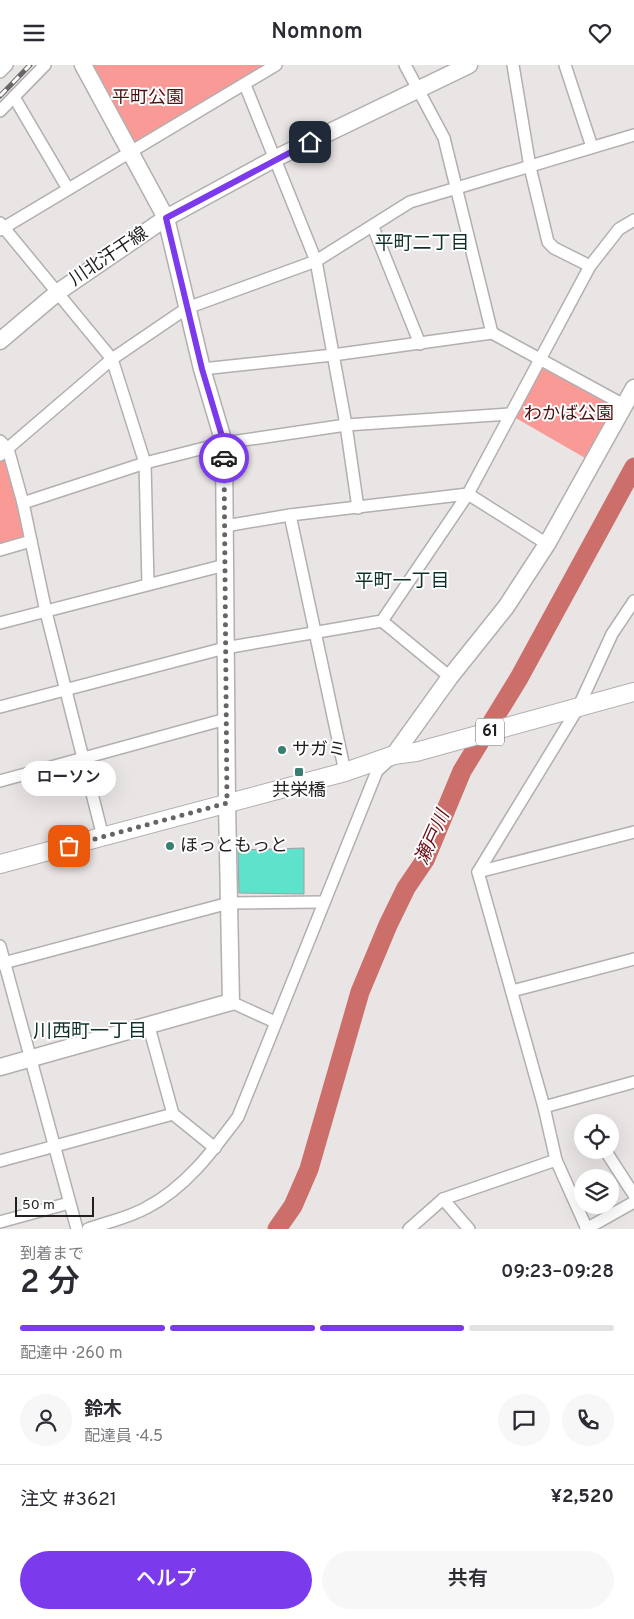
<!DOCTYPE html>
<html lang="ja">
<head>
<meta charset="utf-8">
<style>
  :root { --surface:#fff; --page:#f7f7f7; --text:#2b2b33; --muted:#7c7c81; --line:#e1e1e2; --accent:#7c3aed }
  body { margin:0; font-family:Overpass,"Noto Sans JP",sans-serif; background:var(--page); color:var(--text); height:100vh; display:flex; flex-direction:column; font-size:19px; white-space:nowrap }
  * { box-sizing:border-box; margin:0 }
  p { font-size:16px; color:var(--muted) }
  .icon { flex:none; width:28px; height:28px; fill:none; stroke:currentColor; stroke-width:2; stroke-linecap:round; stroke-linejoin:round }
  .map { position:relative; height:1164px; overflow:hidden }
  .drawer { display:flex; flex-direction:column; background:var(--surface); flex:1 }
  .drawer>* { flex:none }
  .buttons { position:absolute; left:574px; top:1049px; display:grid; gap:10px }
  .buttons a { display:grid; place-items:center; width:45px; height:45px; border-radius:50%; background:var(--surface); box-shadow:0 5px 20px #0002; font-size:25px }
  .scale { position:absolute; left:15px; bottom:12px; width:79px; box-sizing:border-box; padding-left:5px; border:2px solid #211f1f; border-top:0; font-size:14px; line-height:18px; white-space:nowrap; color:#211f1f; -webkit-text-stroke:4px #fff; paint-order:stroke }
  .pin { position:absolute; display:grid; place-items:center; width:42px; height:42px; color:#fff; margin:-21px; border-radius:10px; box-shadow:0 2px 8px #0006 }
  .courier { position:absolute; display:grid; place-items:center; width:50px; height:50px; margin:-25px; border:4px solid #7c3aed; border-radius:50%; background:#fff; color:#222; box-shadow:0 1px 6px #0007 }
  .bubble { position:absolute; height:35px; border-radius:18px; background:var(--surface); box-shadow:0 5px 20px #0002; font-size:16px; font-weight:600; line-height:35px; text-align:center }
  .headline em { font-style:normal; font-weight:600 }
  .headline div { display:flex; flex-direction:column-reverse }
  .headline { display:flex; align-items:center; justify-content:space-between; height:85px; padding:0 20px }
  h1 { font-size:32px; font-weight:600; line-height:38px }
  .bar { display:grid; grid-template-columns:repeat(4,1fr); gap:8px 5px; align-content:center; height:60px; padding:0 20px }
  .bar i { height:6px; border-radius:4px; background:var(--line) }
  .bar .active { background:var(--accent) }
  .bar p { grid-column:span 4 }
  .line { display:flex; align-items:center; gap:12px; padding:0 20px; border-top:1px solid var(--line) }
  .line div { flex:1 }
  .round { display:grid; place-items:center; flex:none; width:52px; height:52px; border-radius:26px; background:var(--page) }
  .cta { display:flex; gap:10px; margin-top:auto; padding:10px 20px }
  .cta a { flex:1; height:58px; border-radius:30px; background:var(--accent); color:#fff; font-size:20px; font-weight:600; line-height:58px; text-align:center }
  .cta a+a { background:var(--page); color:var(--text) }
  header { display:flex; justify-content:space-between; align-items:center; height:65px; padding:0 20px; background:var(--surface); font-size:22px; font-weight:600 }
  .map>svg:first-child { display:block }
  .green { fill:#fa9a96 }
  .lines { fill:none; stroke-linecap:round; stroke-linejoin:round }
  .river { stroke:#cc6e6a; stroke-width:19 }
  .building { fill:#5ee2cc; stroke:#9ca1a0 }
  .street-casing { stroke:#b3afae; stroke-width:14 }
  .secondary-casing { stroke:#b3afae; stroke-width:19 }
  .primary-casing { stroke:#b3afae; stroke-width:20 }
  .street { stroke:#fff; stroke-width:11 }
  .secondary { stroke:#fff; stroke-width:16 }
  .primary { stroke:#fff; stroke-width:18 }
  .rail-casing { stroke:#696666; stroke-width:5 }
  .rail { stroke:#fff; stroke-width:3; stroke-dasharray:9; stroke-linecap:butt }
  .done { stroke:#676464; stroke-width:5; stroke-dasharray:0 9 }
  .route { stroke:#7c3aed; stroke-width:6 }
  .poi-dot { fill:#3a7e72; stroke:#fff; stroke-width:2 }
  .labels { text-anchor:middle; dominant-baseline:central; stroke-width:4; stroke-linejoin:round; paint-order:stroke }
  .shield { fill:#fff; stroke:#646262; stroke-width:1 }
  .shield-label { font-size:16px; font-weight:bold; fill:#211f1f }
  .park-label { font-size:18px; fill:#4d1113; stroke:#fff }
  .street-label { font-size:18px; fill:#211f1f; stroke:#fff }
  .poi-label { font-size:18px; fill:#211f1f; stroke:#fff; text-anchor:start }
  .neighbourhood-label { font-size:19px; fill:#0f302a; stroke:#fff }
  .water-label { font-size:19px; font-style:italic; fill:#691118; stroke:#fff }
</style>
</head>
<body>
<header><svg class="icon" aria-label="menu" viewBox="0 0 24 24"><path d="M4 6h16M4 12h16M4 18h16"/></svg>Nomnom<svg class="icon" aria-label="heart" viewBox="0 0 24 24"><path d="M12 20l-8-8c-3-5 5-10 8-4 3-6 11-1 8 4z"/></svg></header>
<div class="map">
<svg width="634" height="1164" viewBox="0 0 634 1164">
  <rect width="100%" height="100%" fill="#eae5e5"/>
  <g class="green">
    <path d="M92 0H269L134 80Z"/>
    <path d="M542 299 620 342 592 397 514 352Z"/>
    <path d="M6 390 25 474 0 480V394Z"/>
  </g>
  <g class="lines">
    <path class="river" d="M277 1164 293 1141 309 1104 360 927 388 860 406 823 425 795 462 706 519 613 634 402"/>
  </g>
  <path class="building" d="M304 783V829L239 828 238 785Z"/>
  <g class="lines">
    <g class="street-casing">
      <g id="street">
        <path d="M405 0 444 73 492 268"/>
        <path d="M513 0 530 102 548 177 554 183 590 201"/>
        <path d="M565 0 592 82"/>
        <path d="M0 7 7 0"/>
        <path d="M245 20 316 196 346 360 358 443"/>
        <path d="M14 32 68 124"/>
        <path d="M0 46 45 0"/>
        <path d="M0 158 112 294 145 398 148 519"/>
        <path d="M373 162 420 279"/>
        <path d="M0 165 276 0"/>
        <path d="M202 304 333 290 492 268 624 340"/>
        <path d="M0 376 8 384 23 438 46 547 103 772"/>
        <path d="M0 390 112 294 187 243 316 196 410 137 634 70"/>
        <path d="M23 438 145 398 224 378 346 360 510 349"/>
        <path d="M290 450 345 707"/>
        <path d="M225 461 290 450 468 429 547 479"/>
        <path d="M0 485 31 476"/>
        <path d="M382 556 450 612"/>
        <path d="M0 558 225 500"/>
        <path d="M0 642 225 583 382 556 468 429 590 201 619 164 634 155"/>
        <path d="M0 716 226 654"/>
        <path d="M478 807 634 767"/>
        <path d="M0 881 77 1164"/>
        <path d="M0 899 229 838 323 837"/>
        <path d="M512 926 634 894"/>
        <path d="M231 937 275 957"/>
        <path d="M149 962 173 1049 215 1083"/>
        <path d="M544 1042 634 1017"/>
        <path d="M605 1085 634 1130"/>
        <path d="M0 1096 173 1049"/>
        <path d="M443 1134 469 1164"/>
        <path d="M0 1157 69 1138"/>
        <path d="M88 1164C107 1157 128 1153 146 1143 185 1123 212 1087 238 1052L377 706 389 695"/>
        <path d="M409 1164 443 1134 556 1095"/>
        <path d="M586 1164 634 1137"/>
        <path d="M587 1164 556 1095 544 1042 478 807 578 643 612 569 634 536"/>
      </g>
    </g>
    <g class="secondary-casing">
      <g id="secondary">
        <path d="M0 276 58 227 166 153 274 94 469 0"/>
        <path d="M394 690 450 612 506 542 547 479 634 323"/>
        <path d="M0 1002 231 937 227 738 224 378 202 304 166 153 83 0"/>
      </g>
    </g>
    <g class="primary-casing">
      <path id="primary" d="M0 799 345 707 394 690 416 687 634 627"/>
    </g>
    <use href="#street" class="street"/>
    <use href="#secondary" class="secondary"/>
    <use href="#primary" class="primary"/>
    <g class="rail-casing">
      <path id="rail" d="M0 31 30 0"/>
    </g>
    <use href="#rail" class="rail"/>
  </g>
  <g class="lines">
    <path class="done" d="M69 781 227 738 224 393"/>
    <path class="route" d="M224 393V378L202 304 166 153 310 77"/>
  </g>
  <g class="poi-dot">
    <circle cx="282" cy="685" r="5"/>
    <rect x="294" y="702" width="10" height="10" rx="2.5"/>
    <circle cx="170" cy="781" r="5"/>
  </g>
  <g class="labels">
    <rect class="shield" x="476" y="653.5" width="28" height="27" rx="4"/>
    <g class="shield-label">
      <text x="490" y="667">61</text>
    </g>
    <g class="park-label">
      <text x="148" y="33">平町公園</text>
      <text x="569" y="349">わかば公園</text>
    </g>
    <g class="street-label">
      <text transform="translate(109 192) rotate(-34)">川北汗干線</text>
    </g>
    <g class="poi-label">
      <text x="292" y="685">サガミ</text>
      <text x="299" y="726" text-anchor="middle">共栄橋</text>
      <text x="180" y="781">ほっともっと</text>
    </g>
    <g class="neighbourhood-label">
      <text x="422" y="179">平町二丁目</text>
      <text x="402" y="517">平町一丁目</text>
      <text x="90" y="967">川西町一丁目</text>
    </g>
    <g class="water-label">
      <text transform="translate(433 773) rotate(-66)">瀬戸川</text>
    </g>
  </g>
</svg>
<div class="buttons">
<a><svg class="icon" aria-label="locate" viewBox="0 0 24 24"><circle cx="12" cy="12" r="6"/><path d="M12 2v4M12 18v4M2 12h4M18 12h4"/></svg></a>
<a><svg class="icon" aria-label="layers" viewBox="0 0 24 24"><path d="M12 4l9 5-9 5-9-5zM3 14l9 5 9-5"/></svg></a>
</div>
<div class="scale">50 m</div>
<div class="pin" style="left:69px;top:781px;background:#ea580c"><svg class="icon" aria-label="bag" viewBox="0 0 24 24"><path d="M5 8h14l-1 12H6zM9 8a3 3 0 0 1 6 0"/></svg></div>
<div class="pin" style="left:310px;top:77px;background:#1f2937"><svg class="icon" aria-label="home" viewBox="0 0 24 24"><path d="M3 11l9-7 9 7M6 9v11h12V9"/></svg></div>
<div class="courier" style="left:224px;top:393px"><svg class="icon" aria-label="car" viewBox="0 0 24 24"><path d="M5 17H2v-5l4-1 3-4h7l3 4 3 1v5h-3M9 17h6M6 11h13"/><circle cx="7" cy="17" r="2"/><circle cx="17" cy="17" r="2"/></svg></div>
<div class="bubble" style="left:21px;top:696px;width:95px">ローソン</div>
</div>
<section class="drawer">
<div class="headline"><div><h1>2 分</h1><p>到着まで</p></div><em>09:23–09:28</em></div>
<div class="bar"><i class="active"></i><i class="active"></i><i class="active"></i><i></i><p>配達中 · 260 m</p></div>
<div class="line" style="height:90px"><a class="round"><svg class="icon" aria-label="person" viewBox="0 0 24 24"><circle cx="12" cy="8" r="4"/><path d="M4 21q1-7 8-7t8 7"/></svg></a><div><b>鈴木</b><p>配達員 · 4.5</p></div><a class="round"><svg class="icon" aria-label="chat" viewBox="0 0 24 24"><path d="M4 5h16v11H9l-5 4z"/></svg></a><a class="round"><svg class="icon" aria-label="phone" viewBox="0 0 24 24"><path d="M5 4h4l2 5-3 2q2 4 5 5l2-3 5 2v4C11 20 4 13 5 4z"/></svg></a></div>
<div class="line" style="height:65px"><div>注文 #3621</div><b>¥2,520</b></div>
<div class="cta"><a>ヘルプ</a><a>共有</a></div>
</section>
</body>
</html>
